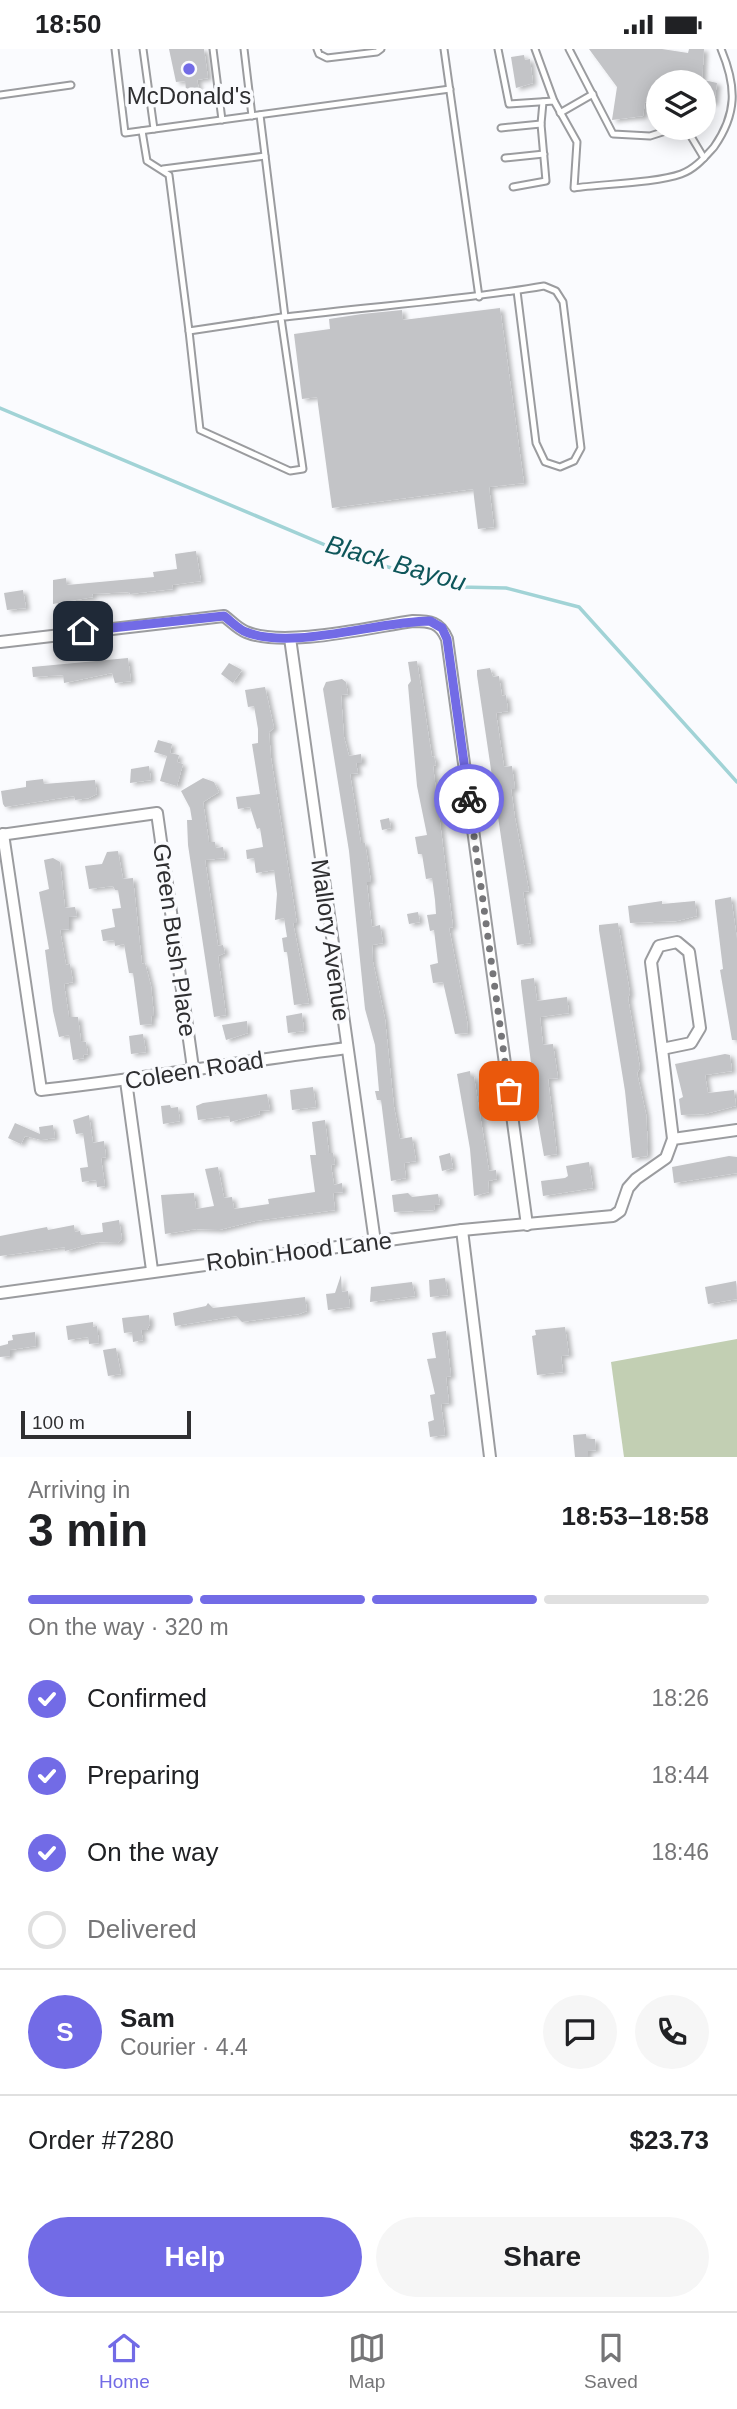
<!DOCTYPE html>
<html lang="en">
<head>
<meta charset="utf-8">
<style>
  :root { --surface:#fff; --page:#f6f6f6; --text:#202124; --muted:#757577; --line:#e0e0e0; --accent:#726be6 }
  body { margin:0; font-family:Helvetica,sans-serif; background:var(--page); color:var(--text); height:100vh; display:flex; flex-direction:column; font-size:26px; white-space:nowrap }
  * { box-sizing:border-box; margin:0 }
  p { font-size:23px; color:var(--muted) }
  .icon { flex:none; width:38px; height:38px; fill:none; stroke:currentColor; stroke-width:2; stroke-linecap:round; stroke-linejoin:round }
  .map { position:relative; height:1408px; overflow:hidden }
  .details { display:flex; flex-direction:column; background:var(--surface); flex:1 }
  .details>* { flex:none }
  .buttons { position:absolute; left:646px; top:21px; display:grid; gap:14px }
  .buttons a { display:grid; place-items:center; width:70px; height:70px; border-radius:50%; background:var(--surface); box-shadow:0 4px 18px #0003; font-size:35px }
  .scale { position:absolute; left:21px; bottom:18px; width:170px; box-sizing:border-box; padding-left:7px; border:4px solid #2f2f31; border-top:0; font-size:19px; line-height:24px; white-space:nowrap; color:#2f2f31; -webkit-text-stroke:5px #fafbfe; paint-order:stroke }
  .pin { position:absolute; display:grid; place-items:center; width:60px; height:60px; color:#fff; margin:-30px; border-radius:14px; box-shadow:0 4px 10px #0006 }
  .courier { position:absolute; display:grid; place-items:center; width:70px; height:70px; margin:-35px; border:5px solid #726be6; border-radius:50%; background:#fff; color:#222; box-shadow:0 2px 9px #0007 }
  .head em { font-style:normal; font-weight:600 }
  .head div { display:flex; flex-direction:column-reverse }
  .head { display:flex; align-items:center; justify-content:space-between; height:119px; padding:0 28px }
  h1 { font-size:46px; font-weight:600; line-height:52px }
  .bar { display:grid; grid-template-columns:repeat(4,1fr); gap:10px 7px; align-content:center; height:84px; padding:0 28px }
  .bar i { height:9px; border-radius:5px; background:var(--line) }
  .bar .current { background:var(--accent) }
  .bar p { grid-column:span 4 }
  .line { display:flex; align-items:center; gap:18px; padding:0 28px; border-top:2px solid var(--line) }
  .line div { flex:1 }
  .round { display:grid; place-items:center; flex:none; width:74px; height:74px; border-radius:37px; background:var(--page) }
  ol { padding:0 28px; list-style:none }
  li { display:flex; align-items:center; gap:21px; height:77px }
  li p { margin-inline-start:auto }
  li .icon { padding:7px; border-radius:50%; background:var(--accent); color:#fff; stroke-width:4 }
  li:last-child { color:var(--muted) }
  li i { width:38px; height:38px; border:4px solid var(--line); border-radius:50% }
  .button { display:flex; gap:14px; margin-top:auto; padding:14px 28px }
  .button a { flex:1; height:80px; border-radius:42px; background:var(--accent); color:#fff; font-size:28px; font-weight:600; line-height:80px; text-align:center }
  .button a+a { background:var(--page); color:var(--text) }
  .status { display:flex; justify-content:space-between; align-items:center; height:49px; padding:0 35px; background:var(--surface); direction:ltr }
  .status svg { height:19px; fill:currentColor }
  .tab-bar { display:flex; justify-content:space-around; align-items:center; height:98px; border-top:2px solid var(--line); background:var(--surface); font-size:19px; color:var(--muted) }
  .tab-bar a { display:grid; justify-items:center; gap:4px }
  .tab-bar .current { color:var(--accent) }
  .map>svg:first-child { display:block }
  .green { fill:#c2cfb3 }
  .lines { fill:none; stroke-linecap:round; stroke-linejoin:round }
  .stream { stroke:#a1d3d6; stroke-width:3.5 }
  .building { fill:#c3c4c7; filter:url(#shadow) }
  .service-casing { stroke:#9b9c9f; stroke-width:9 }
  .minor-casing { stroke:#9b9c9f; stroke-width:14 }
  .service { stroke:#fff; stroke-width:5 }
  .minor { stroke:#fff; stroke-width:10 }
  .done { stroke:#767679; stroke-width:7; stroke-dasharray:0 12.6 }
  .route { stroke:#726be6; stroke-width:9 }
  .poi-dot { fill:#726be6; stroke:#fafbfe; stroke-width:2.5 }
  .labels { text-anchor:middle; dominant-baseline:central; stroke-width:7; stroke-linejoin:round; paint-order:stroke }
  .poi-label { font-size:24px; fill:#2f2f31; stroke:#fafbfe }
  .street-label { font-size:24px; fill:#2f2f31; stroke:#fafbfe }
  .water-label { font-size:26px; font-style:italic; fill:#0e565a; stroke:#fafbfe }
</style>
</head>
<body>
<div class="status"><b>18:50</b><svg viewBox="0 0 49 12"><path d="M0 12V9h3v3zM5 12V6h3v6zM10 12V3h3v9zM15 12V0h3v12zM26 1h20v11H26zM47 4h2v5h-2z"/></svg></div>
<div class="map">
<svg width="737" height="1408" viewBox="0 0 737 1408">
  <defs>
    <filter id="shadow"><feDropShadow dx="4" dy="2.5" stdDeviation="2" flood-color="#0004"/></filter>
  </defs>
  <rect width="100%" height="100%" fill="#fafbfe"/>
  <path class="green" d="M737 1290V1408H624L611 1313Z"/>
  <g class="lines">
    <path class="stream" d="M0 359 356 509 459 538 506 539 579 558 737 733"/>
  </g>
  <g class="building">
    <path d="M169 0H204L208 29 197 31 199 40 186 41 185 32 176 33Z"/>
    <path d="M589 0H662L688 4 689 0H704L702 33H658L655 55 645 53 643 67 612 71 617 38Z"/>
    <path d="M524 6 525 11 530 10 533 34 516 39 511 8Z"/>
    <path d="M704 31 717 34 714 54 704 53Z"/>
    <path d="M500 259 524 434 489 438 494 478 478 480 473 440 332 459 317 348 302 350 294 285 330 280 329 270 362 265 402 261 403 271Z"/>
    <path d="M196 502 201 532 172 536 173 540 130 545 129 543 92 545 93 548 53 555V531L66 529 67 536 154 528 153 523 177 520 175 505Z"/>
    <path d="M23 541 26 559 7 561 4 544Z"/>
    <path d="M128 609 131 632 115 634 112 624 64 634 63 626 33 628 32 618Z"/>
    <path d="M417 612 432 708 434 707 436 716 433 717 453 878 449 879 467 972 468 984 455 985 443 933 433 934 430 916 438 914 434 881 430 882 427 866 436 865 435 851 432 829 426 830 422 805H418L415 788 427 786 417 737 408 636 411 632 408 613Z"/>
    <path d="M229 614 242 621 233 634 221 625Z"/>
    <path d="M490 619 493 628 499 627 502 647 506 646 508 662 496 664 504 718 512 717 515 740H511L515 769 529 842 523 843 531 894 517 896 477 626V621Z"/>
    <path d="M342 630 346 633 348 645 341 646 344 688 349 707 361 705 362 714H356L358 724 350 725 361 794H365L369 819 371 833H367V836L372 878 380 876 383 894 372 896 373 913 385 970 394 1058 400 1090 412 1088 416 1112 404 1114 406 1129 391 1132 381 1051H377L375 1042H379L375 996 365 960 349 802 323 640 326 633Z"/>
    <path d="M265 638 274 679 269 683 271 709 296 869 297 874H293L309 954 294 956 287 903H284L282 889 287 888 284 869 275 871 277 845 274 821 256 824 254 809 247 810 246 801 263 798 260 779 257 780 250 758 238 760 236 748 260 745 252 695 258 694V680L254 657 248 658 245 641Z"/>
    <path d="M158 691 172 695 170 704 179 706 177 713 183 715 177 737 160 732 167 707 154 703Z"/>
    <path d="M149 717 151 731 130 734 131 720Z"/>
    <path d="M203 729 214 733 219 743 203 753 209 793H215L216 799 223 798 225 809 205 811 218 897 223 896 225 904 218 907 226 966 214 968 188 796 187 771H192L190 759 181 742Z"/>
    <path d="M43 730 44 735 95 731 97 745 89 749 75 751 74 747 5 758 3 755 1 742 26 738V732Z"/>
    <path d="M389 769 391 779 382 781 380 771Z"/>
    <path d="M118 802 123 830 133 829 142 915 145 914 151 937 154 967H151L152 975 140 976 133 924H129L124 895 115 897 114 891 103 892 101 881 115 878 112 860 121 859 118 841H115L113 837 89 840 85 817 102 815 107 803Z"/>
    <path d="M53 809 60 813 65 859 75 858 77 867 69 868V880L60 881 66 916 70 915 73 933 64 935 69 968H78L81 992 86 993 88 1005 83 1006 84 1009 73 1011 69 986 59 988 53 962 45 901 49 900 39 843 49 840 44 811Z"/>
    <path d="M731 848 737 890V991H732L720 921 723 920 715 854V851Z"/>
    <path d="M662 852V855L695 852 697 867 677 872 630 874 628 857Z"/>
    <path d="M418 863 420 873 409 875 407 865Z"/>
    <path d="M618 874 630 944 628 949 640 1019 637 1024 646 1065 648 1098 647 1107 632 1109 625 1042 599 881V876Z"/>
    <path d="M534 929 537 952 567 948 569 964 540 968 543 996 553 995 558 1029 548 1030 557 1105 544 1107 528 1016 531 1014 521 934V931Z"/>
    <path d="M302 964 304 982 288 984 286 967Z"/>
    <path d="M247 972 248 984 226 991 222 976Z"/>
    <path d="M143 985 146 1003 131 1005 129 987Z"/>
    <path d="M725 1005 730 1006 732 1022 705 1026 708 1044 734 1041 736 1057 705 1065 681 1066 679 1050 683 1048 675 1015Z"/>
    <path d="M470 1022 471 1028H474L489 1122 496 1121 497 1130 488 1132 489 1143 474 1147 470 1100 457 1025Z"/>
    <path d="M313 1038 316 1058 292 1061 290 1041Z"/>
    <path d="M267 1045 270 1061 259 1062 260 1065 230 1073 229 1067 198 1071 196 1057 203 1054Z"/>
    <path d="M170 1056 171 1059 178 1058 180 1072 163 1075 161 1057Z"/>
    <path d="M89 1066 93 1094 104 1092 106 1108 101 1109 105 1137 97 1138 96 1131 82 1133 80 1119 88 1118 83 1084 76 1085 73 1071Z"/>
    <path d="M325 1071 329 1104H333L335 1115 331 1116 334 1136 342 1134 343 1143 333 1144 335 1161 255 1172 219 1181 196 1180 165 1185 161 1146 194 1144 196 1160 214 1157 205 1120 218 1118 224 1149 232 1148 234 1160 269 1155 268 1150 315 1143 310 1106H316L312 1073Z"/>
    <path d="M15 1074 40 1085 39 1078 53 1076 55 1089 41 1091 25 1087 21 1095 8 1089Z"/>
    <path d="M450 1104 453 1119 442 1122 439 1107Z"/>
    <path d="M729 1107 737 1108V1124L674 1134 672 1118Z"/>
    <path d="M589 1113 593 1139 543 1147 541 1132 565 1129 568 1127 566 1117Z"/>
    <path d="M408 1144 412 1148 438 1145 440 1155 435 1156 434 1161 394 1163 392 1146Z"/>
    <path d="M119 1171 122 1190 118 1194 98 1193 65 1202V1198L0 1207V1187L47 1178 48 1181 74 1176 75 1183 80 1182 81 1186 103 1183 102 1174Z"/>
    <path d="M341 1226 342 1243 348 1242 350 1258 328 1261 326 1245 335 1244Z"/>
    <path d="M445 1229 448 1246 430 1248 429 1231Z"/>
    <path d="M736 1232 737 1250 708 1255 705 1238Z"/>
    <path d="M412 1233 415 1247 370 1253 371 1238Z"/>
    <path d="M305 1248 307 1262 299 1265 242 1273 236 1267 175 1277 173 1264 206 1257 208 1254 213 1259Z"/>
    <path d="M149 1266 150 1275 147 1281H141L143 1291 133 1293 132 1283 124 1284 122 1269Z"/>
    <path d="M93 1273V1278L97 1277 99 1294 89 1295 88 1288 68 1291 66 1277Z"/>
    <path d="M565 1278 569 1306 561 1307 563 1323 537 1326 532 1287 536 1286 535 1281Z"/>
    <path d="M446 1282 451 1327 446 1328 449 1354 441 1355 445 1386 430 1388 428 1373 434 1371 430 1346 435 1345 427 1310 436 1309 432 1284Z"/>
    <path d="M35 1283 36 1297 10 1301V1307L0 1308V1297L8 1295V1292L13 1291 12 1286Z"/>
    <path d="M116 1299 121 1325 108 1327 103 1301Z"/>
    <path d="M586 1385 587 1390H595L596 1401 588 1402V1408H575L573 1386Z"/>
  </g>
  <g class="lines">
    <g class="service-casing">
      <g id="service">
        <path d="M115 0 125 84 450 40"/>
        <path d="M143 0 154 80"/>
        <path d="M213 0 222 71"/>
        <path d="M244 0 252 67"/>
        <path d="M317 0 319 5 327 9 377 3 381 0"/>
        <path d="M444 0 479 248"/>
        <path d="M498 0 509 55 554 52 577 93 574 139C602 135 656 134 681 125 695 120 704 109 714 98 737 65 737 38 721 0"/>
        <path d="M535 0 554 52"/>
        <path d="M569 0 613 85 650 87 675 79"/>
        <path d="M0 46 71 36"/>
        <path d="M560 64 593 45"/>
        <path d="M260 66 285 268C372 257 458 252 544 237L556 242 563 253 581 399 574 412 560 418 545 413 536 394 517 242"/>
        <path d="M501 79 541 75"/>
        <path d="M686 79 704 109"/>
        <path d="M142 82 147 112 169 126 189 282 282 268"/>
        <path d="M505 109 544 105"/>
        <path d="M163 120 265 107"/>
        <path d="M513 138 546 132 541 75 543 53"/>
        <path d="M189 282 200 381 290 422 303 420 281 269"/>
      </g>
    </g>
    <g class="minor-casing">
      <g id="minor">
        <path d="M290 589 375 1193"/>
        <path d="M0 593 224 567C231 572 238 580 246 583 284 599 371 578 413 572 430 572 440 573 447 590L527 1176"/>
        <path d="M3 785 41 1041C143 1030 244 1012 347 999"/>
        <path d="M0 786 157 764 193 1019"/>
        <path d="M677 893 689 903 700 979 691 994 662 1000 651 913 659 897Z"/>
        <path d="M662 1000 673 1090"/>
        <path d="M126 1032 152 1221"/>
        <path d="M462 1181 490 1408"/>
        <path d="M0 1244 462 1181 613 1167 620 1162 628 1139 636 1130 666 1109 673 1090 737 1081"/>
      </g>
    </g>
    <use href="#service" class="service"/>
    <use href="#minor" class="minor"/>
  </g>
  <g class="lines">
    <path class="done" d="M469 750 509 1042"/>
    <path class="route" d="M83 582 224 567C231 572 238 580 246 583 292 602 378 572 430 572L442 579 447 590 469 750"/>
  </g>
  <circle class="poi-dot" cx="189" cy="20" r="7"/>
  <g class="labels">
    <g class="poi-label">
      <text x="189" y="46">McDonald's</text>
    </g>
    <g class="street-label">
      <text transform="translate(175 891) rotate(82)">Green Bush Place</text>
      <text transform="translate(331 891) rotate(82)">Mallory Avenue</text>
      <text transform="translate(194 1021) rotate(-9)">Coleen Road</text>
      <text transform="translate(299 1202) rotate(-7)">Robin Hood Lane</text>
    </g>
    <g class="water-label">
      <text transform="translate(396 514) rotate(16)">Black Bayou</text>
    </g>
  </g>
</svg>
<div class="buttons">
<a><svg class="icon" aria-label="layers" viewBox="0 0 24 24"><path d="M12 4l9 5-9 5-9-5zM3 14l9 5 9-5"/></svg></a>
</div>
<div class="scale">100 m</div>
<div class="pin" style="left:509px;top:1042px;background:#ea580c"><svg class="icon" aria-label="bag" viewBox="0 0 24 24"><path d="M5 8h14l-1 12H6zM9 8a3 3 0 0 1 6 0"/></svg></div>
<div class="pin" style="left:83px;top:582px;background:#1f2937"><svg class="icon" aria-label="home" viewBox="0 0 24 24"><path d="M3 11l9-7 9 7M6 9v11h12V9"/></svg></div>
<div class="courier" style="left:469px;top:750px"><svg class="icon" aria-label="bike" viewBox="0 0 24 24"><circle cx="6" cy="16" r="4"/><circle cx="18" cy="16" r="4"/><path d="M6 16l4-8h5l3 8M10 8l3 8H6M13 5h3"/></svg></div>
</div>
<section class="details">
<div class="head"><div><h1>3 min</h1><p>Arriving in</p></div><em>18:53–18:58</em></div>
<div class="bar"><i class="current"></i><i class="current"></i><i class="current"></i><i></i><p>On the way · 320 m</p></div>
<ol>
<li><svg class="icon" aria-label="check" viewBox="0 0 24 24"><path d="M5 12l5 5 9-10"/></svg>Confirmed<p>18:26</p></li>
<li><svg class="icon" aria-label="check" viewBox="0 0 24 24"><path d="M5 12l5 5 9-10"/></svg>Preparing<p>18:44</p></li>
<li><svg class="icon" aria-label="check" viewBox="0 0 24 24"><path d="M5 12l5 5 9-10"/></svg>On the way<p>18:46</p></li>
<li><i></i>Delivered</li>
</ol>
<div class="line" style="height:126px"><b class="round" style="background:var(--accent);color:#fff">S</b><div><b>Sam</b><p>Courier · 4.4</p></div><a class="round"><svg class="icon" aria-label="chat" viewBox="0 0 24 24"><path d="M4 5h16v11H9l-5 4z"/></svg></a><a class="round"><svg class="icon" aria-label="phone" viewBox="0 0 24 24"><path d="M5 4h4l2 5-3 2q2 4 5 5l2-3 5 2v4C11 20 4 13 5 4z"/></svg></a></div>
<div class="line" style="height:91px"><div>Order #7280</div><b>$23.73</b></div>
<div class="button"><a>Help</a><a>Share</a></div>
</section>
<nav class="tab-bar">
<a class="current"><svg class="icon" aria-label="home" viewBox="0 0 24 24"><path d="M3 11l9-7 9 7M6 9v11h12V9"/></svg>Home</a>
<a><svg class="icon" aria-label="map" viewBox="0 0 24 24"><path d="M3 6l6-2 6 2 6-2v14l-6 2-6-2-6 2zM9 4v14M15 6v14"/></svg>Map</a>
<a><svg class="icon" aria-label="saved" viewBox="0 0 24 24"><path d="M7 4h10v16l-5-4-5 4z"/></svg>Saved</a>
</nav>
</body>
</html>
